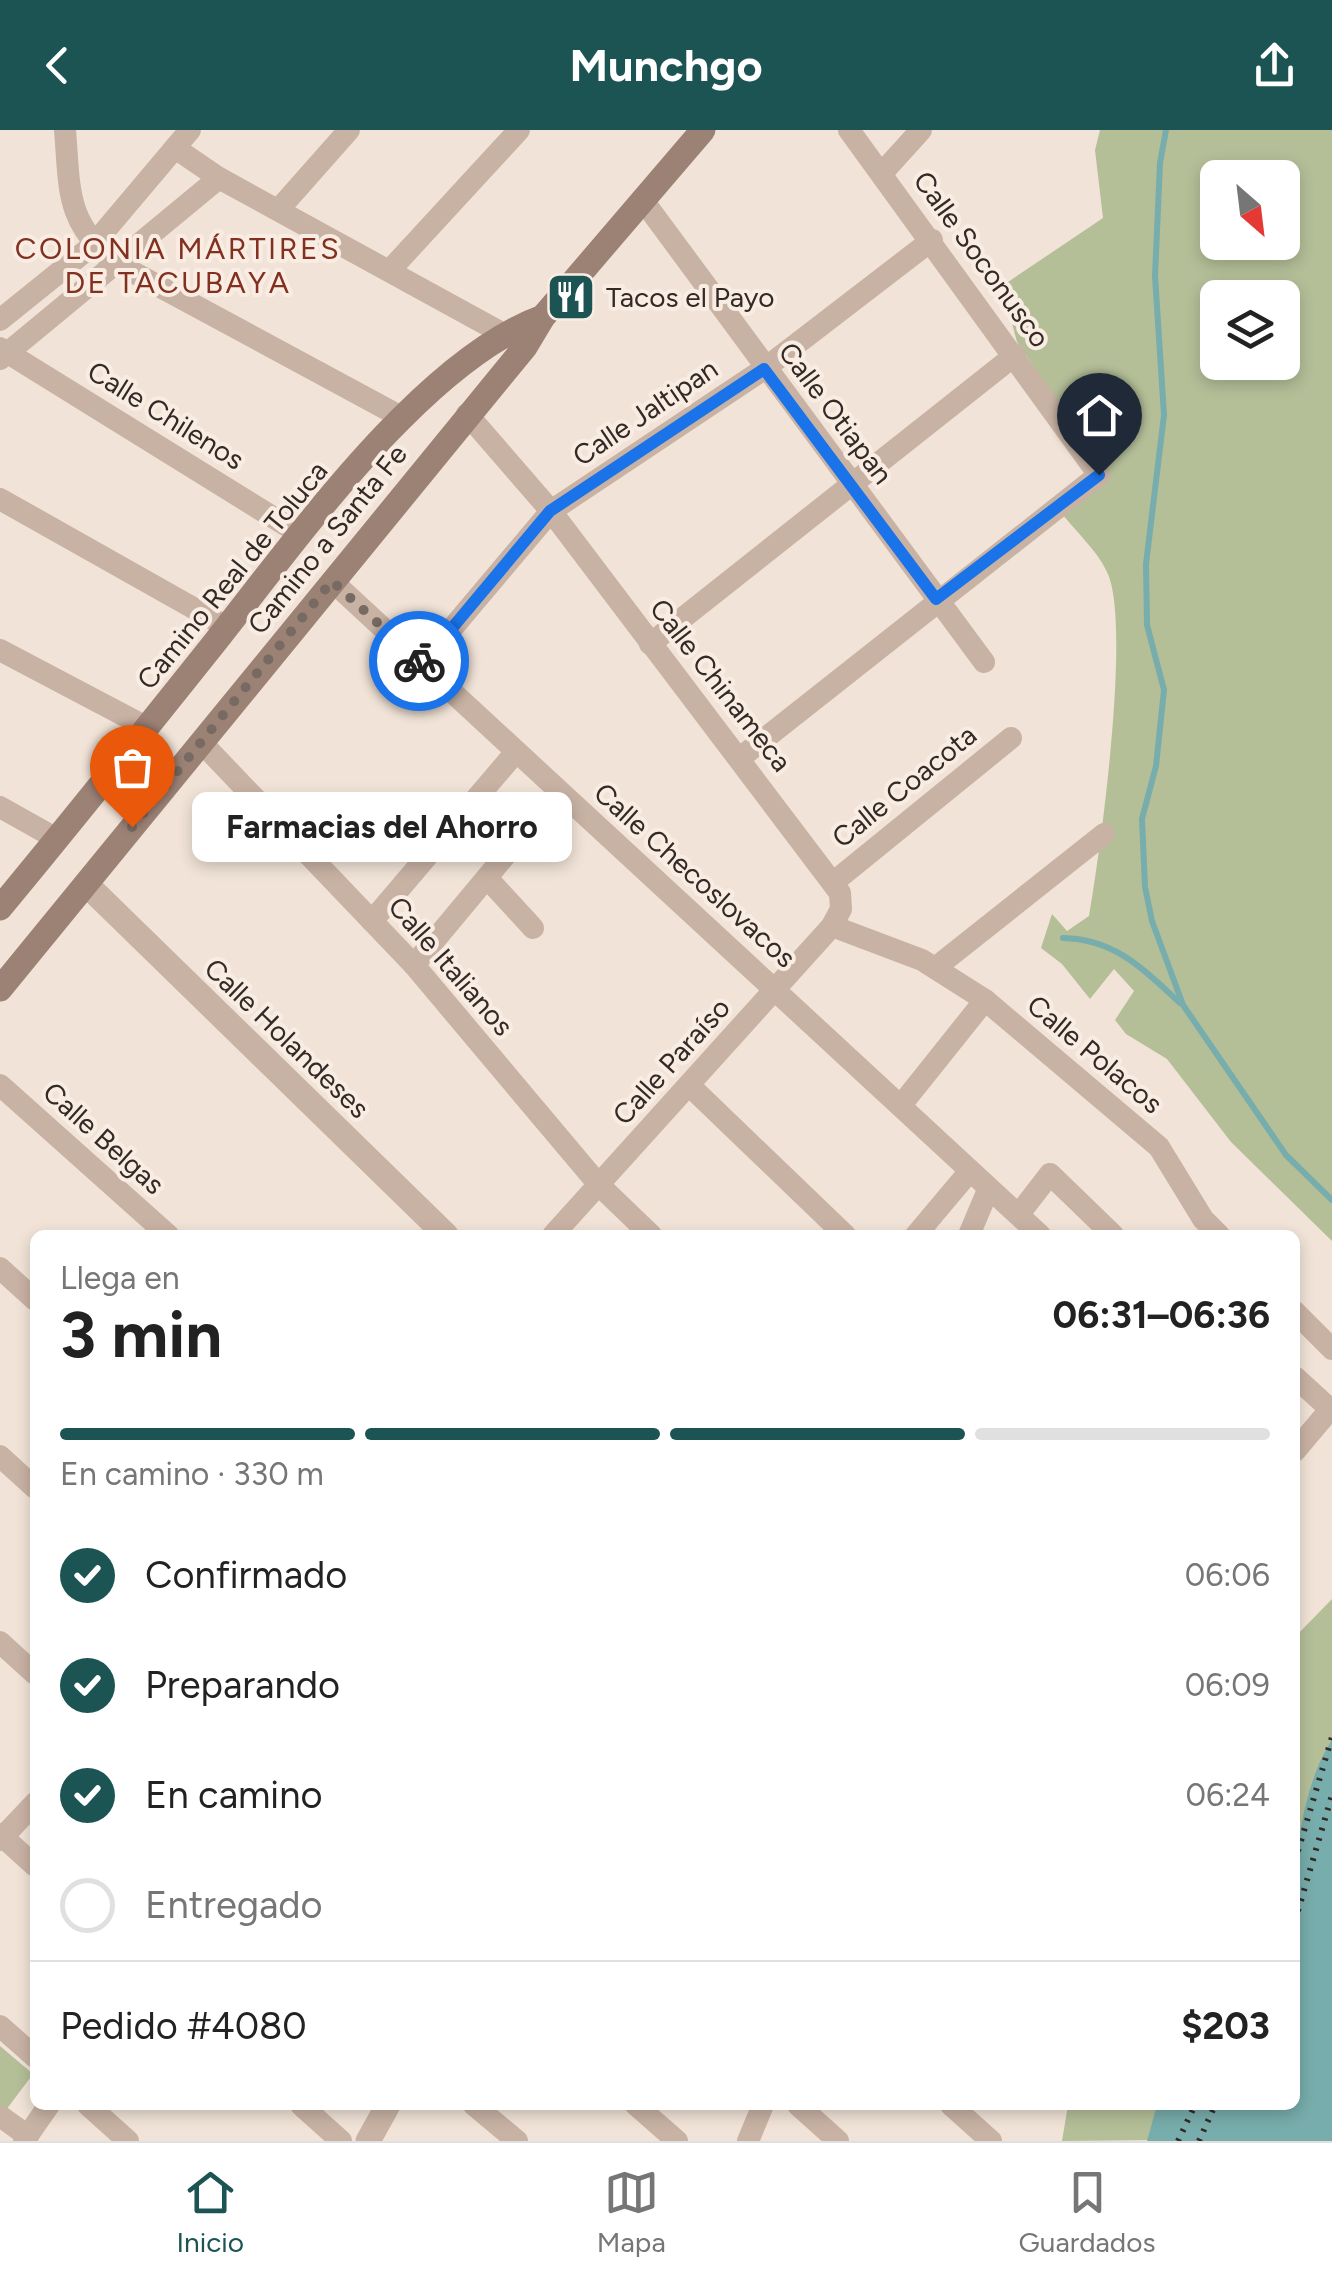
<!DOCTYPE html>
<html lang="es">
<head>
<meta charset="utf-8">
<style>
  :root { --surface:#fff; --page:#f2f2f2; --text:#222; --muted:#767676; --line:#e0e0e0; --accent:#1c5454 }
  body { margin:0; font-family:Figtree,sans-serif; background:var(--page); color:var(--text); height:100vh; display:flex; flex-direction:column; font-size:38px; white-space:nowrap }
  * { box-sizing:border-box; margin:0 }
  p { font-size:32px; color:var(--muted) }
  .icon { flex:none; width:55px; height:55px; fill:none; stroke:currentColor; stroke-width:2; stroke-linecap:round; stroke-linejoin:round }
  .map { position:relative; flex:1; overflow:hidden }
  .drawer { position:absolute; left:30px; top:1100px; width:1270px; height:880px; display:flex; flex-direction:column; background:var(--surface); border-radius:15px; box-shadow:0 5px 15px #0003 }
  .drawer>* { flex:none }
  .needle { width:65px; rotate:152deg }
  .fabs { position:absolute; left:1200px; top:30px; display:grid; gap:20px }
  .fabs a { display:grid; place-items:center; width:100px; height:100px; border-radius:15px; background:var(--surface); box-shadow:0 5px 15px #0003; font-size:50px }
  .pin { position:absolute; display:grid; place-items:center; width:85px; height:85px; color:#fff; margin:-102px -42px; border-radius:50% 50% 50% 0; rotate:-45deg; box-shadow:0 0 10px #0007 }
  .pin .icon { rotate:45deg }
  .courier { position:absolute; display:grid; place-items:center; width:100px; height:100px; margin:-50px; border:8px solid #1a73e8; border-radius:50%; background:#fff; color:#222; box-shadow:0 2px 12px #0007 }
  .bubble { position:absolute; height:70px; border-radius:15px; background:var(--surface); box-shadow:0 5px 15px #0003; font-size:32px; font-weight:700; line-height:70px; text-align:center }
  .head em { font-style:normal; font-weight:700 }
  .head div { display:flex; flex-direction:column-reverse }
  .head { display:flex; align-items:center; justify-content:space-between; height:170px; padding:0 30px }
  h1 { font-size:65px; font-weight:700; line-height:75px }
  .bar { display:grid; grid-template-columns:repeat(4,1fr); gap:15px 10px; align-content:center; height:120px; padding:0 30px }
  .bar i { height:12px; border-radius:8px; background:var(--line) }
  .bar .current { background:var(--accent) }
  .bar p { grid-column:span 4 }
  .line { display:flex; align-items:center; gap:25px; padding:0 30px; border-top:2px solid var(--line) }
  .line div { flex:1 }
  ol { padding:0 30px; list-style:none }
  li { display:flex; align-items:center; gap:30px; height:110px }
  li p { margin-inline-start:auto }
  li .icon { padding:10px; border-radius:50%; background:var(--accent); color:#fff; stroke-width:4 }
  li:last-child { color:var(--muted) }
  li i { width:55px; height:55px; border:5px solid var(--line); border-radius:50% }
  header { display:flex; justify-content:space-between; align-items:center; height:130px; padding:0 30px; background:var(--accent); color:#fff; font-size:45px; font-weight:700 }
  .tab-bar { display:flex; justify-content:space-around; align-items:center; height:140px; border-top:2px solid var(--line); background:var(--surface); font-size:28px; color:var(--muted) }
  .tab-bar a { display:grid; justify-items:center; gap:5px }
  .tab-bar .current { color:var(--accent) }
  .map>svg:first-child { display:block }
  .green { fill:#b4bf98; fill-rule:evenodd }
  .water { fill:#77adac }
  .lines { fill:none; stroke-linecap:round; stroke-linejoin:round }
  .stream { stroke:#77adac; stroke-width:6 }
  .minor { stroke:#c8b2a4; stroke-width:22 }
  .tertiary { stroke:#c8b2a4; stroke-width:25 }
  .secondary { stroke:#9c8175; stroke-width:25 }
  .rail { stroke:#332925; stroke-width:6; stroke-dasharray:2.5 8; stroke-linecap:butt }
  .done { stroke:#766a63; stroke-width:10; stroke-dasharray:0 18 }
  .route { stroke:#1a73e8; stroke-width:12 }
  .labels { text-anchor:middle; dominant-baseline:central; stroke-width:8; stroke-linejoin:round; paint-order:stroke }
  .street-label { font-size:28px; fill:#332925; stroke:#f9ede3 }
  .poi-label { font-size:28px; fill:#332925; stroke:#f9ede3; text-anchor:start }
  .neighbourhood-label { font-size:30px; letter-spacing:2.5px; fill:#82301f; stroke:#f9ede3 }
</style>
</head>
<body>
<header><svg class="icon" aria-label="back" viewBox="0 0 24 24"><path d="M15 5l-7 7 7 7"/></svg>Munchgo<svg class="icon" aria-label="share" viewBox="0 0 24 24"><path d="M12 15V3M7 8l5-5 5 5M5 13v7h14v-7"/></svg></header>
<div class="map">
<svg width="1332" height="2011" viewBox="0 0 1332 2011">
  <rect width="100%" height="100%" fill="#f1e3d7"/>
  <g class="green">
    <path d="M1100 0H1332V1111L1231 1012 1167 929 1126 904 1115 890 1134 861 1114 839 1090 869 1062 834 1041 818 1052 784 1067 801 1089 786C1100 724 1132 492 1107 442 1097 420 1074 400 1060 381L1106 344 1017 212 1002 156 1103 88 1095 20ZM1218 48H1282V112H1218ZM1218 168H1282V232H1218Z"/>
    <path d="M1332 1469V2008L1062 2011 1068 1975H1295V1507Z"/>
    <path d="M0 1916 33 1944 6 1980 0 1976Z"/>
  </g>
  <path class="water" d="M1332 1610V2011H1147L1157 1975H1295V1739C1299 1699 1309 1644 1332 1610Z"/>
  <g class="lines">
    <g class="stream">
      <path d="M1166 0 1160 33 1155 146 1164 285 1146 434 1147 495 1164 560 1156 636 1142 689 1145 757 1152 791 1183 875 1286 1025 1332 1070"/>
      <path d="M1063 808C1115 809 1143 839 1180 873"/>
    </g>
    <g class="minor">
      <path d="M65 0C70 60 65 92 116 133L403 288"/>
      <path d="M175 18 219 48 520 213"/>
      <path d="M883 42 921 0"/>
      <path d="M642 69 984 532"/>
      <path d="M280 78 349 0"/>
      <path d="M391 139 519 0"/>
      <path d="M0 190 93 115 190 0"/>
      <path d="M0 218 300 404"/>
      <path d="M0 229 219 48"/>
      <path d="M467 284 551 381 840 763 841 779 832 796 553 1105"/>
      <path d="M0 369 227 497"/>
      <path d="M332 451 1040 1105"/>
      <path d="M650 514 1015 225"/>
      <path d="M0 520 146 597"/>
      <path d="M422 534 551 381 764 239 932 110"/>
      <path d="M201 612 414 835 599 1055 651 1105"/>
      <path d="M740 628 1099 345 849 0"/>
      <path d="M0 677 57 709"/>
      <path d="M488 749 533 798"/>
      <path d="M835 751 1011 608"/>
      <path d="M372 791 515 623"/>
      <path d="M832 796 922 830 985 870 1159 1017 1203 1089 1219 1105"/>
      <path d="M414 835 558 662"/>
      <path d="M935 838 1104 704"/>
      <path d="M0 955 168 1105"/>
      <path d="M691 957 845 1105"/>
      <path d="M902 974 985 870"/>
      <path d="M1019 1084 1050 1044 1113 1105"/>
      <path d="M916 1105 969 1042"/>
      <path d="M969 1105 988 1060"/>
      <path d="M0 1138 35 1170"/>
      <path d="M1295 1182 1332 1219"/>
      <path d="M1295 1247 1330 1279"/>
      <path d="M1295 1321 1332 1277"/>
      <path d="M0 1326 35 1358"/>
      <path d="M0 1512 35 1544"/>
      <path d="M0 1704 35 1736"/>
      <path d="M0 1710 35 1673"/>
      <path d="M0 1896 35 1927"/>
      <path d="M88 1975 128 2011"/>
      <path d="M301 1975 341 2011"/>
      <path d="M474 1975 517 2011"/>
      <path d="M636 1975 677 2011"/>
      <path d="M798 1975 838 2011"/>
      <path d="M951 1975 991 2011"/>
      <path d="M0 1986 28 2006"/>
      <path d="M24 2011 49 1975"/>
      <path d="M748 2011 763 1975"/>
    </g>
    <g class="tertiary">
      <path d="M86 754 446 1105"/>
      <path d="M368 2011 388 1975"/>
    </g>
    <g class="secondary">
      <path d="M0 778C73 690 145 600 216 511 296 410 423 230 543 187"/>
      <path d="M0 859 525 217 543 187 703 0"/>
    </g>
    <g class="rail">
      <path d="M1295 1731 1332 1607"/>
      <path d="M1295 1791 1332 1665"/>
      <path d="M1178 2011 1195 1975"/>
      <path d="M1199 2011 1215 1975"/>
    </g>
  </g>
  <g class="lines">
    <path class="done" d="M132 697 332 451 419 531"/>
    <path class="route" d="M419 531 422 534 550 381 764 239 936 469 1099 345"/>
  </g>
  <defs>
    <g id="restaurant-square" transform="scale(2.5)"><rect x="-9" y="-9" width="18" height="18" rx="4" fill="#1c5454" stroke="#f9ede3"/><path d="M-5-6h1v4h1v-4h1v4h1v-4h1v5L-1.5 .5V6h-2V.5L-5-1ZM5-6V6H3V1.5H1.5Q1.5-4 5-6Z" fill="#fff"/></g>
  </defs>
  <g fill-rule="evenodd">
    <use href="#restaurant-square" x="571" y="167"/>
  </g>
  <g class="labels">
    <g class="street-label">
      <text transform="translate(982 129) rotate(54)">Calle Soconusco</text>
      <text transform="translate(645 282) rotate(-34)">Calle Jaltipan</text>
      <text transform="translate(836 283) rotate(53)">Calle Otiapan</text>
      <text transform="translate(166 285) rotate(32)">Calle Chilenos</text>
      <text transform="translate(327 409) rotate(-51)">Camino a Santa Fe</text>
      <text transform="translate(232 445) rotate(-51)">Camino Real de Toluca</text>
      <text transform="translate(721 555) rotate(52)">Calle Chinameca</text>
      <text transform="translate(904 656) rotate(-39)">Calle Coacota</text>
      <text transform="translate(695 745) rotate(42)">Calle Checoslovacos</text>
      <text transform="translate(451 836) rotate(49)">Calle Italianos</text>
      <text transform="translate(287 908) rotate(44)">Calle Holandeses</text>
      <text transform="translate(1095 924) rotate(40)">Calle Polacos</text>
      <text transform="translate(671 931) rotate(-48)">Calle Paraíso</text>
      <text transform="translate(104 1008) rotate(42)">Calle Belgas</text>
    </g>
    <g class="poi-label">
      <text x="606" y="167">Tacos el Payo</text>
    </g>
    <g class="neighbourhood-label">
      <text x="178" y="118">COLONIA MÁRTIRES<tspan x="178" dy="34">DE TACUBAYA</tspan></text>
    </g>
  </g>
</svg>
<div class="fabs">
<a><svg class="needle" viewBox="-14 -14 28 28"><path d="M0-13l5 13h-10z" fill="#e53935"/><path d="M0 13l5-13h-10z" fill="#767676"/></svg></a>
<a><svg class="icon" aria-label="layers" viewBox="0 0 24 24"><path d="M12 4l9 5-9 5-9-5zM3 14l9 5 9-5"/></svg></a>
</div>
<div class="pin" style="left:132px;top:697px;background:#ea580c"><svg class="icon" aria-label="bag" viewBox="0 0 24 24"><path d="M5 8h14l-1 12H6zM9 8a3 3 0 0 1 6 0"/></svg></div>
<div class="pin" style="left:1099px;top:345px;background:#1f2937"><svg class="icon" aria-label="home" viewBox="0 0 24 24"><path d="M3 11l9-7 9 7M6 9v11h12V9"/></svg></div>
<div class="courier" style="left:419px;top:531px"><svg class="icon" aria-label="bike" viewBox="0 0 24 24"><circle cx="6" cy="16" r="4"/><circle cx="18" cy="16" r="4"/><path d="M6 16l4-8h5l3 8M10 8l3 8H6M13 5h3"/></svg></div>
<div class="bubble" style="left:192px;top:662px;width:380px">Farmacias del Ahorro</div>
<section class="drawer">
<div class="head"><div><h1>3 min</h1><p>Llega en</p></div><em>06:31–06:36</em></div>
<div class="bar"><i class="current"></i><i class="current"></i><i class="current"></i><i></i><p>En camino · 330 m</p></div>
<ol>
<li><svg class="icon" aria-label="check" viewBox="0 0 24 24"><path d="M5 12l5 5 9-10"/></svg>Confirmado<p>06:06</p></li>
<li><svg class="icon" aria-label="check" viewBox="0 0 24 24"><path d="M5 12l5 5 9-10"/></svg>Preparando<p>06:09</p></li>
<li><svg class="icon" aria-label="check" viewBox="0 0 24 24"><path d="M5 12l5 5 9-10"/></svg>En camino<p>06:24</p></li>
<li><i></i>Entregado</li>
</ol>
<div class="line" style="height:130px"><div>Pedido #4080</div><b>$203</b></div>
</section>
</div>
<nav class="tab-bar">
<a class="current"><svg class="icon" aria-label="home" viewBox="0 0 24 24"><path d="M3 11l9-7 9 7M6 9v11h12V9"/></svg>Inicio</a>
<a><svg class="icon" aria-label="map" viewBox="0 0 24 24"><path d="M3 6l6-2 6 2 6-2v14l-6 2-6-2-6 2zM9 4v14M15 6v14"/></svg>Mapa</a>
<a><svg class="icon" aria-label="saved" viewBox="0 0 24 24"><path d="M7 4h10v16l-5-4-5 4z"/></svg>Guardados</a>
</nav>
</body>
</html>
